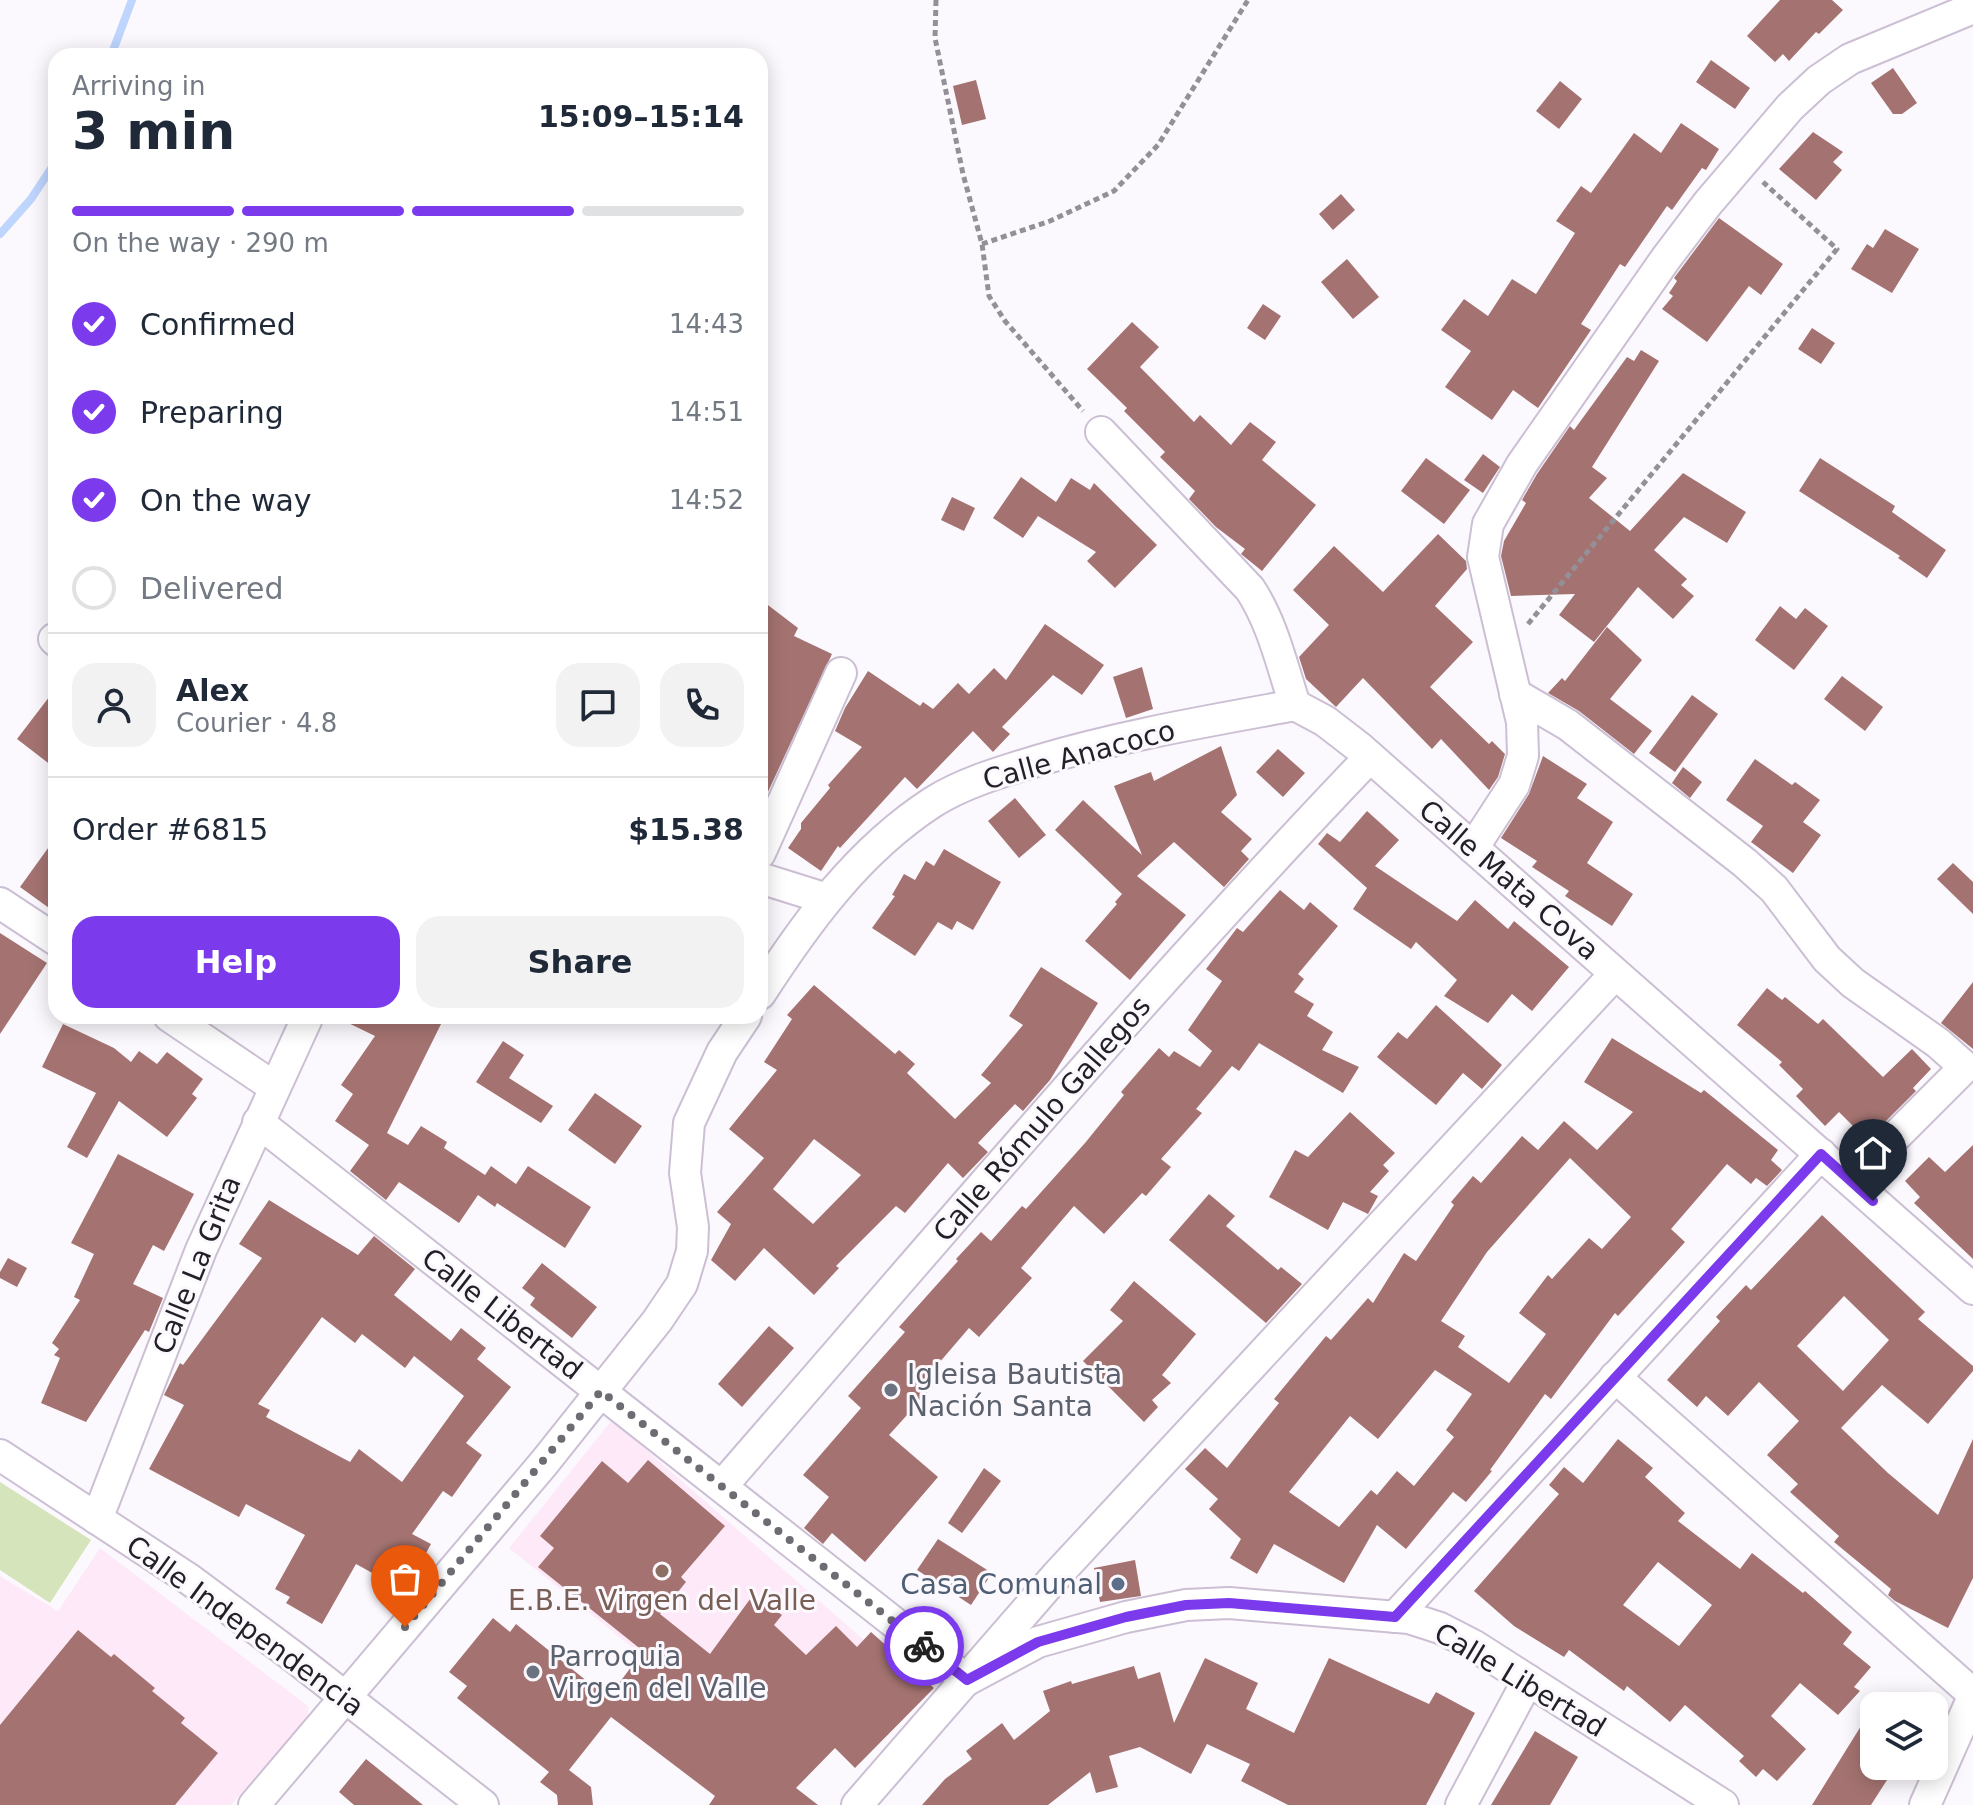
<!DOCTYPE html>
<html lang="en">
<head>
<meta charset="utf-8">
<style>
  :root { --surface:#fff; --page:#f2f2f3; --text:#1f2937; --muted:#747a83; --line:#e0e1e3; --accent:#7c3aed }
  body { margin:0; font-family:"DejaVu Sans",sans-serif; background:var(--page); color:var(--text); height:100vh; display:flex; flex-direction:column; font-size:30px; white-space:nowrap }
  * { box-sizing:border-box; margin:0 }
  p { font-size:26px; color:var(--muted) }
  .icon { flex:none; width:44px; height:44px; fill:none; stroke:currentColor; stroke-width:2; stroke-linecap:round; stroke-linejoin:round }
  .map { position:relative; flex:1; overflow:hidden }
  .details { position:absolute; left:48px; top:48px; width:720px; height:976px; display:flex; flex-direction:column; background:var(--surface); border-radius:24px; box-shadow:0 4px 20px #0003 }
  .details>* { flex:none }
  .fabs { position:absolute; left:1860px; top:1692px; display:grid; gap:16px }
  .fabs a { display:grid; place-items:center; width:88px; height:88px; border-radius:16px; background:var(--surface); box-shadow:0 4px 20px #0003; font-size:40px }
  .pin { position:absolute; display:grid; place-items:center; width:68px; height:68px; color:#fff; margin:-82px -34px; border-radius:50% 50% 50% 0; rotate:-45deg; box-shadow:0 0 8px #0007 }
  .pin .icon { rotate:45deg }
  .courier { position:absolute; display:grid; place-items:center; width:80px; height:80px; margin:-40px; border:6px solid #7c3aed; border-radius:50%; background:#fff; color:#222; box-shadow:0 2px 10px #0007 }
  .overview em { font-style:normal; font-weight:800 }
  .overview div { display:flex; flex-direction:column-reverse }
  .overview { display:flex; align-items:center; justify-content:space-between; height:136px; padding:0 24px }
  h1 { font-size:52px; font-weight:800; line-height:60px }
  .bar { display:grid; grid-template-columns:repeat(4,1fr); gap:12px 8px; align-content:center; height:96px; padding:0 24px }
  .bar i { height:10px; border-radius:6px; background:var(--line) }
  .bar .on { background:var(--accent) }
  .bar p { grid-column:span 4 }
  .line { display:flex; align-items:center; gap:20px; padding:0 24px; border-top:2px solid var(--line) }
  .line div { flex:1 }
  .round { display:grid; place-items:center; flex:none; width:84px; height:84px; border-radius:24px; background:var(--page) }
  ol { padding:0 24px; list-style:none }
  li { display:flex; align-items:center; gap:24px; height:88px }
  li p { margin-inline-start:auto }
  li .icon { padding:8px; border-radius:50%; background:var(--accent); color:#fff; stroke-width:4 }
  li:last-child { color:var(--muted) }
  li i { width:44px; height:44px; border:4px solid var(--line); border-radius:50% }
  .primary-button { display:flex; gap:16px; margin-top:auto; padding:16px 24px }
  .primary-button a { flex:1; height:92px; border-radius:24px; background:var(--accent); color:#fff; font-size:32px; font-weight:800; line-height:92px; text-align:center }
  .primary-button a+a { background:var(--page); color:var(--text) }
  .map>svg:first-child { display:block }
  .education { fill:#fee9f8 }
  .green { fill:#d5e4ba }
  .lines { fill:none; stroke-linecap:round; stroke-linejoin:round }
  .stream { stroke:#bed5fe; stroke-width:8 }
  .building { fill:#a47371; fill-rule:evenodd }
  .street-casing { stroke:#ccbfd4; stroke-width:34 }
  .path { stroke:#949097; stroke-width:5; stroke-dasharray:6 4; stroke-linecap:butt }
  .street { stroke:#fff; stroke-width:30 }
  .done { stroke:#6f6b72; stroke-width:8; stroke-dasharray:0 14.4 }
  .route { stroke:#7c3aed; stroke-width:10 }
  .worship-dot { fill:#6b7280; stroke:#fcf9fe; stroke-width:3 }
  .education-dot { fill:#8d6e63; stroke:#fcf9fe; stroke-width:3 }
  .service-dot { fill:#5c6f8a; stroke:#fcf9fe; stroke-width:3 }
  .labels { text-anchor:middle; dominant-baseline:central; stroke-width:6; stroke-linejoin:round; paint-order:stroke }
  .street-label { font-size:28px; fill:#231f27; stroke:#fcf9fe }
  .worship-label { font-size:28px; fill:#5b616d; stroke:#fcf9fe; text-anchor:start }
  .service-label { font-size:28px; fill:#4e5e75; stroke:#fcf9fe; text-anchor:end }
  .education-label { font-size:28px; fill:#785e54; stroke:#fcf9fe }
</style>
</head>
<body>
<div class="map">
<svg width="1973" height="1805" viewBox="0 0 1973 1805">
  <rect width="100%" height="100%" fill="#fcf9fe"/>
  <g class="education">
    <path d="M612 1420 864 1640 761 1751 509 1548Z"/>
    <path d="M100 1548 308 1706V1715L293 1734 231 1805H0V1576L58 1611Z"/>
  </g>
  <path class="green" d="M0 1482 91 1540 50 1603 0 1570Z"/>
  <g class="lines">
    <g class="stream">
      <path d="M111 56 132 0"/>
      <path d="M0 234 31 199 56 161"/>
    </g>
  </g>
  <g class="building">
    <path d="M1780 0H1832L1843 10 1819 34 1816 32 1789 61 1783 54 1775 62 1747 36Z"/>
    <path d="M1711 60 1750 88 1735 109 1696 82Z"/>
    <path d="M1893 68 1917 103 1902 114H1893L1871 83Z"/>
    <path d="M976 80 986 119 962 125 953 86Z"/>
    <path d="M1560 81 1582 99 1559 129 1536 111Z"/>
    <path d="M1681 123 1719 149 1706 170 1702 168 1672 210 1667 206 1625 267 1620 264 1581 324 1591 330 1538 408 1513 390 1492 420 1445 387 1471 351 1441 330 1464 299 1488 316 1512 279 1536 294 1575 233 1556 221 1581 186 1591 193 1634 133 1661 153Z"/>
    <path d="M1813 132 1843 152 1833 162 1842 170 1816 200 1779 169Z"/>
    <path d="M1341 194 1355 210 1333 230 1319 214Z"/>
    <path d="M1719 218 1783 264 1761 295 1749 286 1707 342 1662 309 1673 296 1669 293 1677 281 1674 278Z"/>
    <path d="M1885 229 1919 249 1892 293 1851 269 1867 244 1873 248Z"/>
    <path d="M1347 259 1379 297 1353 319 1321 282Z"/>
    <path d="M1263 304 1281 316 1265 340 1247 328Z"/>
    <path d="M1132 322 1159 347 1140 367 1194 422 1200 415 1231 445 1250 422 1276 442 1262 460 1316 505 1262 571 1241 554 1245 549 1216 527 1189 499 1195 491 1160 457 1165 452 1124 411 1127 408 1087 369Z"/>
    <path d="M1812 328 1835 343 1821 364 1798 349Z"/>
    <path d="M1641 350 1659 361 1592 467 1607 478 1589 498 1630 531 1683 473 1746 512 1727 543 1684 517 1654 550 1687 579 1681 585 1694 596 1673 619 1638 587 1594 642 1559 615 1575 594 1511 596 1501 556 1504 541 1526 503 1522 500 1537 474 1570 426 1574 430 1627 357 1634 361Z"/>
    <path d="M1483 454 1500 467 1483 493 1464 480Z"/>
    <path d="M1426 458 1470 490 1444 524 1401 491Z"/>
    <path d="M1820 458 1895 506 1892 512 1946 550 1927 578 1898 558 1900 556 1799 491Z"/>
    <path d="M1021 477 1056 502 1071 478 1090 490 1094 483 1157 545 1115 588 1087 561 1096 552 1038 516 1023 538 993 518Z"/>
    <path d="M952 497 975 508 964 531 941 520Z"/>
    <path d="M1438 534 1466 561 1467 569 1435 606 1473 642 1430 687 1489 744 1492 741 1505 754 1498 777 1489 790 1441 739 1432 749 1363 678 1336 707 1306 679 1299 657 1329 625 1293 590 1334 546 1383 592Z"/>
    <path d="M760 599 798 628 794 636 832 654 760 809Z"/>
    <path d="M1780 606 1796 619 1805 608 1828 626 1794 670 1755 640Z"/>
    <path d="M1045 624 1104 665 1082 695 1053 675 1002 727 1010 734 993 752 973 731 917 789 905 777 840 848 838 846 821 871 788 848 801 829V823L830 788 828 785 862 747 835 731 845 708 868 671 920 706 923 702 933 709 958 683 969 694 994 668 1006 680Z"/>
    <path d="M1607 627 1642 660 1610 699 1652 731 1634 754 1579 711 1548 693 1562 678 1565 681Z"/>
    <path d="M1142 667 1153 709 1126 718 1113 677Z"/>
    <path d="M1842 676 1883 707 1865 731 1824 699Z"/>
    <path d="M56 688V769L17 739Z"/>
    <path d="M1692 695 1718 714 1675 772 1649 753Z"/>
    <path d="M1221 746 1237 795 1221 812 1252 839 1241 851 1249 859 1224 887 1174 842 1137 876 1186 915 1130 980 1085 941 1117 904 1115 902 1122 894 1055 830 1083 800 1142 855 1114 786 1151 772 1154 781Z"/>
    <path d="M1278 749 1305 773 1283 797 1256 772Z"/>
    <path d="M1543 756 1587 784 1577 798 1613 822 1587 863 1633 894 1612 926 1565 896 1569 891 1532 867 1537 861 1501 838 1529 794Z"/>
    <path d="M1755 759 1792 785 1795 782 1820 800 1803 822 1821 835 1793 873 1751 842 1763 826 1726 800Z"/>
    <path d="M1683 767 1702 782 1690 798 1672 783Z"/>
    <path d="M1015 798 1046 835 1019 858 988 821Z"/>
    <path d="M1367 811 1399 840 1375 866 1457 921 1475 900 1508 929 1514 921 1569 967 1532 1011 1512 994 1488 1023 1444 996 1457 980 1416 942 1411 949 1353 909 1367 888 1318 844 1327 833 1340 842Z"/>
    <path d="M56 837V913L20 887Z"/>
    <path d="M944 849 1001 882 973 930 957 921 952 930 938 922 915 956 872 928 895 896 892 895 904 874 915 880 926 861 934 866Z"/>
    <path d="M1953 863 1973 882V914L1937 879Z"/>
    <path d="M1280 890 1304 910 1310 902 1338 926 1298 974 1304 979 1294 992 1314 1004 1307 1016 1333 1032 1322 1050 1359 1067 1343 1093 1259 1043 1239 1071 1232 1066 1196 1109 1202 1113 1161 1159 1171 1167 1146 1196 1142 1193 1104 1234 1074 1206 1021 1268 1032 1278 979 1337 969 1328 927 1377 935 1384 889 1435 938 1477 865 1562 832 1533 823 1544 804 1528 829 1497 803 1475 861 1408 848 1396 905 1332 899 1327 958 1261 956 1259 981 1232 991 1241 1022 1206 1026 1209 1085 1143 1124 1095 1121 1092 1159 1048 1169 1057 1174 1051 1200 1067 1212 1051 1188 1030 1222 981 1206 969 1237 928 1243 932Z"/>
    <path d="M0 933 47 963 0 1034Z"/>
    <path d="M1041 967 1098 1003 1050 1080 1023 1111 1015 1104 978 1143 988 1152 963 1178 948 1163 905 1213 896 1206 836 1266 839 1268 814 1295 764 1248 735 1281 711 1260 731 1224 717 1212 764 1158 729 1129 777 1070 764 1062 792 1019 787 1015 814 985 895 1054 899 1050 915 1064 907 1073 955 1119 991 1083 981 1075 1023 1025 1009 1016ZM814 1139 861 1175 813 1224 773 1189Z"/>
    <path d="M1973 982V1049L1941 1023Z"/>
    <path d="M1767 988 1782 1000 1785 997 1818 1024 1823 1019 1883 1077 1912 1049 1931 1069 1913 1088 1916 1091 1867 1140 1839 1112 1825 1126 1796 1096 1803 1089 1779 1065 1782 1062 1737 1025Z"/>
    <path d="M1436 1005 1502 1065 1482 1089 1463 1073 1436 1105 1377 1057 1398 1032 1407 1039Z"/>
    <path d="M334 1016H445L387 1133 408 1145 421 1126 447 1142 444 1148 485 1175 491 1166 516 1184 528 1166 591 1207 565 1248 497 1203 495 1207 478 1195 459 1223 399 1182 386 1200 350 1171 369 1145 335 1121 353 1094 341 1085 375 1036Z"/>
    <path d="M63 1024 114 1048 131 1062 139 1051 157 1064 167 1052 203 1079 192 1094 197 1098 167 1137 119 1101 87 1158 67 1147 96 1093 42 1067Z"/>
    <path d="M1612 1038 1701 1093 1704 1090 1778 1150 1771 1160 1782 1170 1767 1186 1756 1178 1751 1184 1727 1164 1671 1229 1685 1242 1618 1316 1615 1313 1551 1399 1545 1394 1490 1470 1492 1471 1466 1502 1453 1492 1406 1549 1377 1525 1344 1583 1274 1544 1257 1574 1230 1558 1241 1539 1209 1509 1218 1499 1185 1469 1205 1448 1227 1468 1279 1403 1274 1399 1326 1336 1331 1340 1368 1298 1373 1303 1404 1253 1416 1261 1454 1205 1451 1202 1473 1176 1481 1183 1522 1136 1538 1150 1564 1121 1597 1150 1633 1112 1584 1082ZM1570 1158 1631 1217 1602 1249 1589 1238 1552 1279 1548 1275 1519 1313 1546 1334 1509 1383 1458 1347 1465 1336 1441 1321 1487 1252ZM1435 1370 1472 1394 1446 1430 1454 1437 1414 1486 1397 1471 1377 1495 1371 1490 1339 1527 1289 1492 1350 1416 1378 1439Z"/>
    <path d="M503 1041 524 1055 509 1078 553 1106 541 1123 476 1082Z"/>
    <path d="M595 1093 642 1126 615 1164 568 1130Z"/>
    <path d="M1350 1112 1395 1153 1383 1165 1389 1171 1370 1192 1378 1196 1368 1214 1343 1202 1328 1230 1269 1197 1295 1150 1308 1157Z"/>
    <path d="M1973 1145V1259L1914 1203 1920 1197 1905 1181 1929 1157 1945 1172Z"/>
    <path d="M118 1154 194 1194 164 1251 153 1245 133 1284 163 1298 149 1332 145 1330 86 1422 41 1403 60 1358 54 1355 59 1349 52 1343 80 1300 74 1297 94 1254 71 1243Z"/>
    <path d="M1209 1194 1235 1216 1226 1226 1278 1270 1281 1267 1302 1284 1266 1323 1169 1240Z"/>
    <path d="M269 1200 358 1255 374 1236 415 1269 394 1295 451 1341 461 1328 486 1348 477 1359 511 1387 466 1443 482 1455 452 1497 443 1491 412 1534 431 1544 405 1591 356 1564 322 1624 286 1603 290 1597 275 1589 305 1535 246 1504 239 1517 149 1469 184 1405 164 1395 180 1363 183 1365 262 1258 239 1244ZM322 1317 355 1343 362 1334 405 1368 414 1356 464 1396 402 1482 359 1449 350 1462 266 1417 270 1410 258 1404Z"/>
    <path d="M1822 1215 1925 1312 1918 1319 1973 1366V1371L1928 1424 1882 1385 1841 1428 1888 1473 1938 1515 1973 1439V1578L1948 1628 1895 1601 1888 1595 1891 1589 1834 1542 1839 1536 1790 1492 1798 1484 1767 1455 1799 1421 1759 1382 1728 1416 1706 1396 1697 1407 1667 1380 1720 1321 1716 1317 1746 1285 1751 1290ZM1844 1296 1889 1340 1843 1391 1797 1346Z"/>
    <path d="M8 1258 27 1268 17 1287 0 1278V1272Z"/>
    <path d="M542 1263 597 1307 572 1338 530 1305 535 1298 522 1288Z"/>
    <path d="M1134 1281 1196 1334 1162 1375 1171 1383 1152 1400 1158 1407 1144 1422 1083 1361 1123 1321 1110 1310Z"/>
    <path d="M769 1326 794 1348 742 1407 718 1384Z"/>
    <path d="M1618 1439 1653 1468 1645 1477 1685 1513 1678 1521 1740 1569 1752 1553 1803 1593 1805 1591 1852 1632 1843 1644 1871 1667 1854 1687 1860 1691 1838 1715 1800 1683 1771 1716 1806 1749 1777 1781 1763 1769 1756 1777 1739 1761 1744 1756 1685 1705 1670 1722 1627 1686 1624 1691 1569 1650 1564 1657 1514 1626 1474 1591 1559 1494 1549 1485 1564 1467 1583 1483ZM1658 1562 1712 1605 1679 1646 1623 1605Z"/>
    <path d="M648 1460 725 1526 681 1577 686 1582 660 1614 710 1654 753 1595 782 1615 774 1625 806 1655 836 1626 857 1647 871 1632 934 1688 855 1768 835 1748 796 1788 818 1805H709L715 1796 611 1717 569 1770 591 1787 593 1805H558L557 1795 540 1782 549 1772 457 1698 467 1686 449 1672 493 1618 510 1632 516 1624 608 1698 643 1651 538 1567 554 1548 540 1536 602 1461 628 1483Z"/>
    <path d="M984 1468 1001 1481 962 1533 948 1523Z"/>
    <path d="M938 1539 992 1573 971 1605 917 1570Z"/>
    <path d="M1135 1560 1141 1596 1100 1602 1094 1568Z"/>
    <path d="M78 1630 111 1657 114 1654 155 1688 152 1691 185 1718 181 1723 218 1753 175 1805H0V1725Z"/>
    <path d="M1205 1658 1258 1683 1246 1709 1294 1733 1329 1658 1429 1704 1436 1692 1475 1713 1426 1805H1288L1241 1781 1250 1764 1207 1744 1191 1774 1140 1747 1109 1756 1118 1787 1096 1793 1090 1772 1048 1805H922L945 1779 972 1759 966 1751 1002 1723 1014 1740 1050 1711 1043 1691 1071 1681 1072 1684 1134 1666 1138 1679 1160 1672 1174 1723Z"/>
    <path d="M1874 1705V1766H1896L1871 1805H1812Z"/>
    <path d="M1535 1731 1578 1757 1550 1805H1491Z"/>
    <path d="M366 1759 423 1805H354L339 1792Z"/>
  </g>
  <g class="lines">
    <g class="street-casing">
      <g id="street">
        <path d="M1101 432 1250 589C1273 624 1282 666 1295 705L1325 721 1360 748 1973 1289"/>
        <path d="M54 639 56 641"/>
        <path d="M1515 694 1568 725 1745 863 1774 889 1827 959 1853 983 1938 1043 1965 1067 1851 1181"/>
        <path d="M1473 848 1514 785 1523 756 1522 722 1483 557 1488 524 1522 464 1667 257 1708 203 1790 107 1819 80 1850 59 1973 8"/>
        <path d="M760 853 841 673"/>
        <path d="M760 878 827 899"/>
        <path d="M0 903 56 940"/>
        <path d="M760 994C807 921 859 850 933 802 965 782 1004 771 1040 760 1124 735 1209 721 1295 705"/>
        <path d="M169 1016 274 1087"/>
        <path d="M258 1122 967 1680 1038 1642 1126 1617 1186 1605 1229 1603 1409 1618 1440 1628 1473 1645 1723 1805"/>
        <path d="M1615 1377 1973 1694"/>
        <path d="M0 1455 189 1579 294 1657 483 1805"/>
        <path d="M722 1486C935 1241 1145 992 1370 757"/>
        <path d="M97 1519 201 1250 308 1016"/>
        <path d="M1395 1617 1821 1154"/>
        <path d="M254 1805 544 1463 657 1321 682 1284 692 1251 693 1227 685 1173 689 1123 722 1052 746 1016"/>
        <path d="M857 1805 1057 1575 1615 974"/>
        <path d="M1461 1805 1528 1680"/>
        <path d="M1925 1805 1973 1697"/>
      </g>
    </g>
    <g class="path">
      <path d="M936 0 935 38 963 174 982 244 989 296 1005 321 1083 411"/>
      <path d="M982 244 1050 221 1114 191 1158 145 1248 0"/>
      <path d="M1528 624 1837 249 1763 182"/>
    </g>
    <use href="#street" class="street"/>
  </g>
  <g class="lines">
    <path class="done" d="M405 1627 601 1391 924 1646"/>
    <path class="route" d="M924 1646 967 1680 1038 1642 1126 1617 1186 1605 1229 1603 1395 1617 1821 1154 1873 1201"/>
  </g>
  <g class="worship-dot">
    <circle cx="891" cy="1390" r="8"/>
    <circle cx="533" cy="1672" r="8"/>
  </g>
  <circle class="education-dot" cx="662" cy="1571" r="8"/>
  <circle class="service-dot" cx="1118" cy="1584" r="8"/>
  <g class="labels">
    <g class="street-label">
      <text transform="translate(1079 755) rotate(-15)">Calle Anacoco</text>
      <text transform="translate(1509 880) rotate(41)">Calle Mata Cova</text>
      <text transform="translate(1042 1119) rotate(-49)">Calle Rómulo Gallegos</text>
      <text transform="translate(197 1265) rotate(-68)">Calle La Grita</text>
      <text transform="translate(502 1314) rotate(38)">Calle Libertad</text>
      <text transform="translate(245 1626) rotate(36)">Calle Independencia</text>
      <text transform="translate(1520 1680) rotate(31)">Calle Libertad</text>
    </g>
    <g class="worship-label">
      <text x="907" y="1374">Igleisa Bautista<tspan x="907" dy="32">Nación Santa</tspan></text>
      <text x="549" y="1656">Parroquia<tspan x="549" dy="32">Virgen del Valle</tspan></text>
    </g>
    <g class="service-label">
      <text x="1102" y="1584">Casa Comunal</text>
    </g>
    <g class="education-label">
      <text x="662" y="1600">E.B.E. Virgen del Valle</text>
    </g>
  </g>
</svg>
<div class="fabs">
<a><svg class="icon" aria-label="layers" viewBox="0 0 24 24"><path d="M12 4l9 5-9 5-9-5zM3 14l9 5 9-5"/></svg></a>
</div>
<div class="pin" style="left:405px;top:1627px;background:#ea580c"><svg class="icon" aria-label="bag" viewBox="0 0 24 24"><path d="M5 8h14l-1 12H6zM9 8a3 3 0 0 1 6 0"/></svg></div>
<div class="pin" style="left:1873px;top:1201px;background:#1f2937"><svg class="icon" aria-label="home" viewBox="0 0 24 24"><path d="M3 11l9-7 9 7M6 9v11h12V9"/></svg></div>
<div class="courier" style="left:924px;top:1646px"><svg class="icon" aria-label="bike" viewBox="0 0 24 24"><circle cx="6" cy="16" r="4"/><circle cx="18" cy="16" r="4"/><path d="M6 16l4-8h5l3 8M10 8l3 8H6M13 5h3"/></svg></div>
<section class="details">
<div class="overview"><div><h1>3 min</h1><p>Arriving in</p></div><em>15:09–15:14</em></div>
<div class="bar"><i class="on"></i><i class="on"></i><i class="on"></i><i></i><p>On the way · 290 m</p></div>
<ol>
<li><svg class="icon" aria-label="check" viewBox="0 0 24 24"><path d="M5 12l5 5 9-10"/></svg>Confirmed<p>14:43</p></li>
<li><svg class="icon" aria-label="check" viewBox="0 0 24 24"><path d="M5 12l5 5 9-10"/></svg>Preparing<p>14:51</p></li>
<li><svg class="icon" aria-label="check" viewBox="0 0 24 24"><path d="M5 12l5 5 9-10"/></svg>On the way<p>14:52</p></li>
<li><i></i>Delivered</li>
</ol>
<div class="line" style="height:144px"><a class="round"><svg class="icon" aria-label="person" viewBox="0 0 24 24"><circle cx="12" cy="8" r="4"/><path d="M4 21q1-7 8-7t8 7"/></svg></a><div><b>Alex</b><p>Courier · 4.8</p></div><a class="round"><svg class="icon" aria-label="chat" viewBox="0 0 24 24"><path d="M4 5h16v11H9l-5 4z"/></svg></a><a class="round"><svg class="icon" aria-label="phone" viewBox="0 0 24 24"><path d="M5 4h4l2 5-3 2q2 4 5 5l2-3 5 2v4C11 20 4 13 5 4z"/></svg></a></div>
<div class="line" style="height:104px"><div>Order #6815</div><b>$15.38</b></div>
<div class="primary-button"><a>Help</a><a>Share</a></div>
</section>
</div>
</body>
</html>
